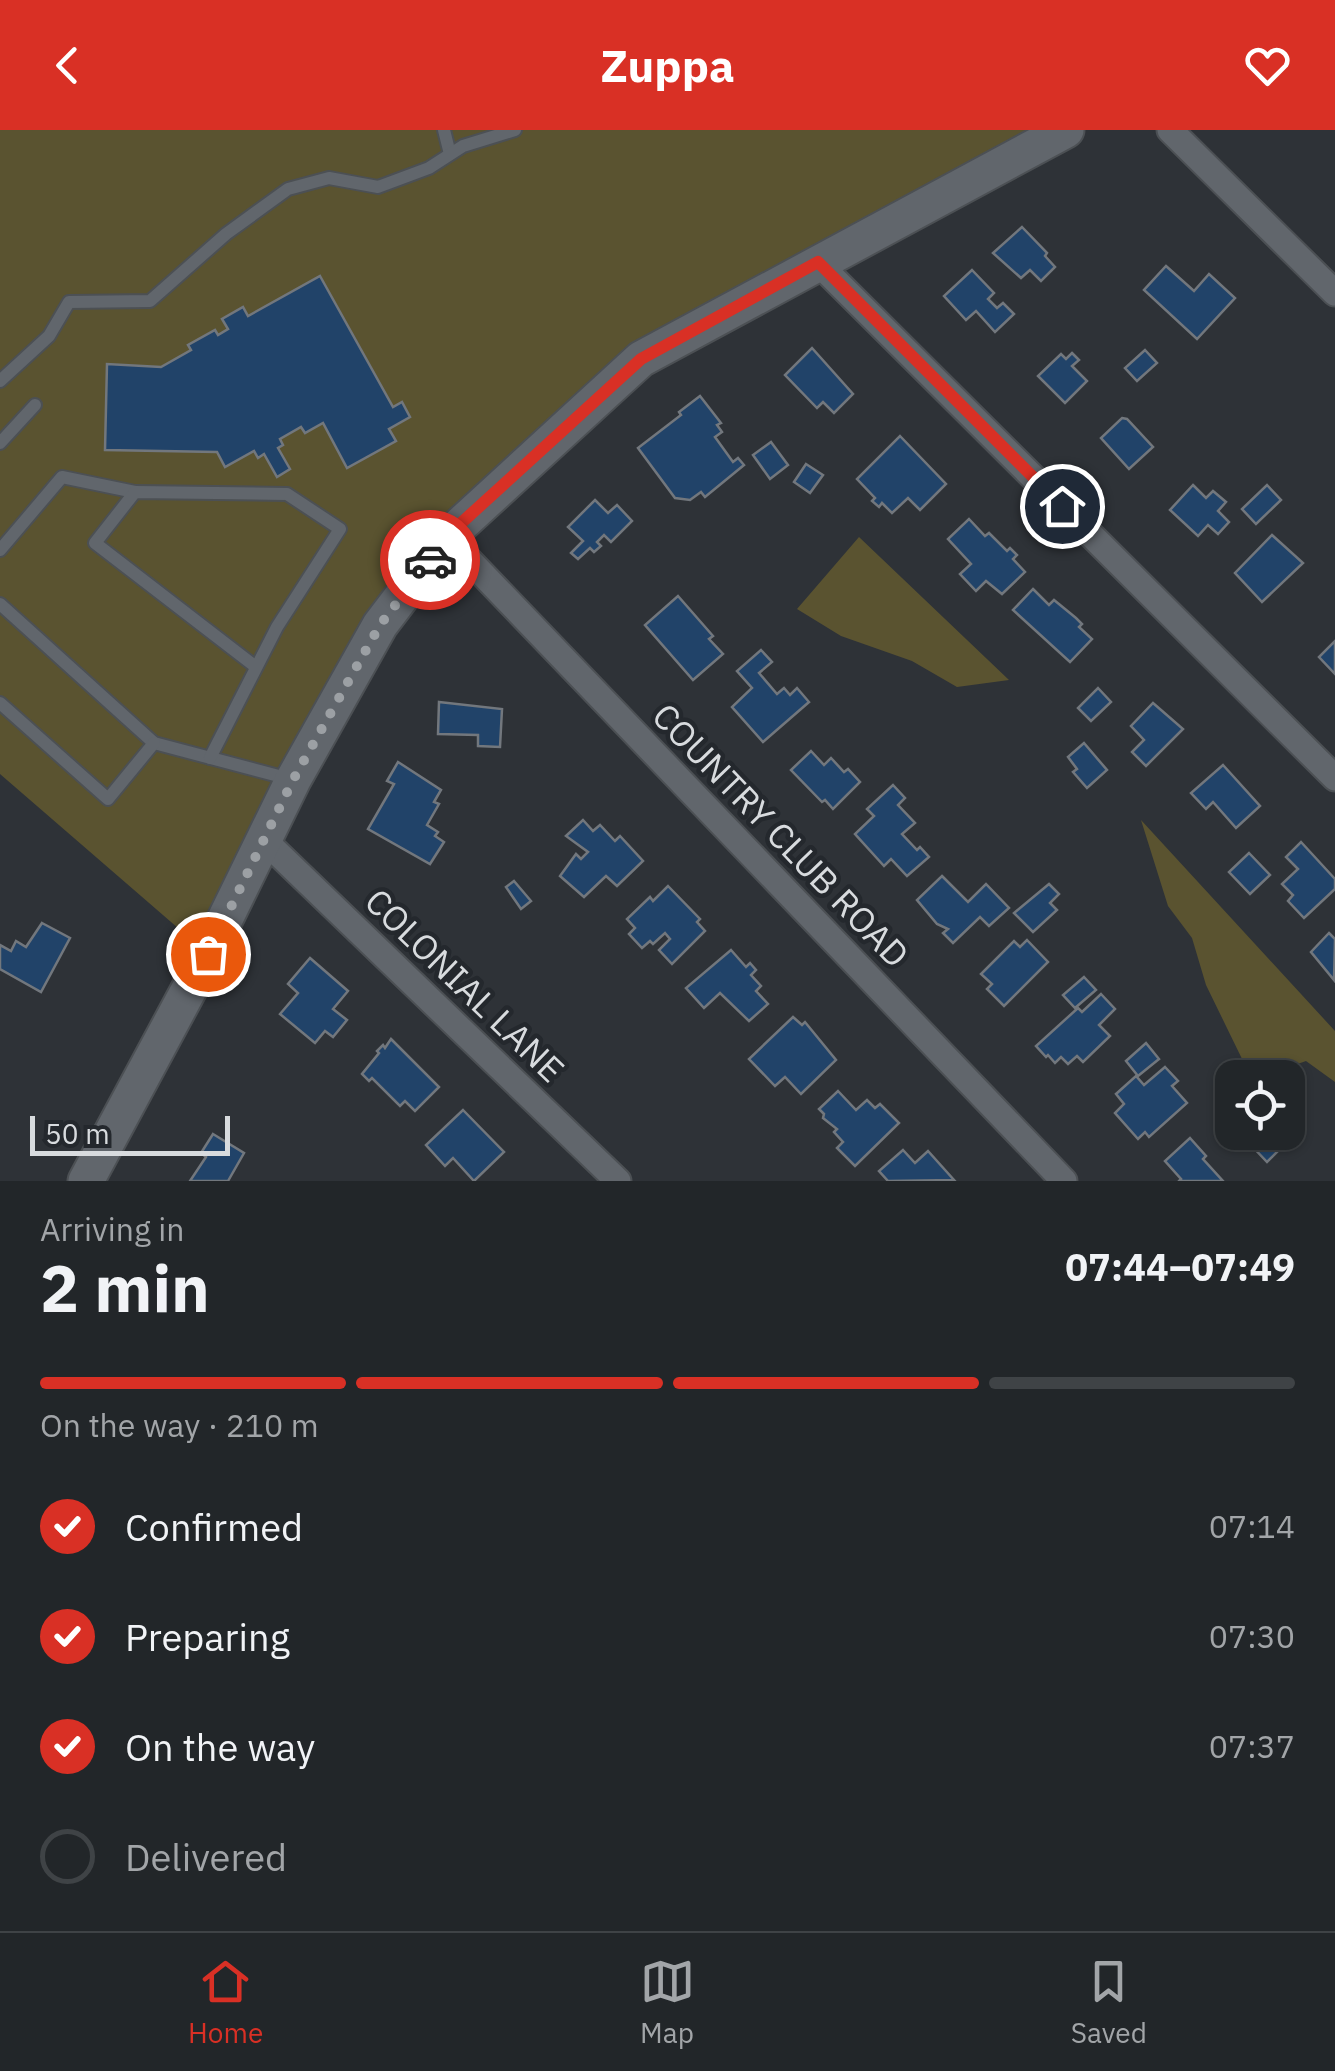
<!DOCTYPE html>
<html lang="en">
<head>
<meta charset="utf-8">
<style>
  :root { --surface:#222629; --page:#2a2e31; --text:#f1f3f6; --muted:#a2a5a8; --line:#3f4346; --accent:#d93025 }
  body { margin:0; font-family:"IBM Plex Sans",sans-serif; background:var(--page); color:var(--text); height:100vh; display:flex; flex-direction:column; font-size:38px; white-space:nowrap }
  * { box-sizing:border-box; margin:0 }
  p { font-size:32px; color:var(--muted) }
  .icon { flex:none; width:55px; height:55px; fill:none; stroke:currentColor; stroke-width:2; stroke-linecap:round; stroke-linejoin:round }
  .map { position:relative; height:1051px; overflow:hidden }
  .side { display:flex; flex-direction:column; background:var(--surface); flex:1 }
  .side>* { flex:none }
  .tools { position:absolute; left:1215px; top:930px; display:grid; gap:20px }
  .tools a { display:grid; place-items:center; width:90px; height:90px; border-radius:20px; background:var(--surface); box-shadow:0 2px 8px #0004,0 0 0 2px var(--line); font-size:50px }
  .scale { position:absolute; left:30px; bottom:25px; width:200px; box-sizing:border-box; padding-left:10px; border:5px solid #d8dbde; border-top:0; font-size:28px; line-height:35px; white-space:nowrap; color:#d8dbde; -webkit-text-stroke:8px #24282d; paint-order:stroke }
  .pin { position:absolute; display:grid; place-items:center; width:85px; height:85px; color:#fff; margin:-42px; border:5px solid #fff; border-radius:50%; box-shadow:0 2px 10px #0007 }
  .courier { position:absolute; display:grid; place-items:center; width:100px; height:100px; margin:-50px; border:8px solid #d93025; border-radius:50%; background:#fff; color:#222; box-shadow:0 2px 12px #0007 }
  .overview em { font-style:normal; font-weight:700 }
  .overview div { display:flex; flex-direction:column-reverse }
  .overview { display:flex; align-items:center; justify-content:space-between; height:170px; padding:0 40px }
  h1 { font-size:65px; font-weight:700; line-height:75px }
  .bar { display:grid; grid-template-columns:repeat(4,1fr); gap:15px 10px; align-content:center; height:120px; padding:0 40px }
  .bar i { height:12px; border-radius:8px; background:var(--line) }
  .bar .current { background:var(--accent) }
  .bar p { grid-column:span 4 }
  ol { padding:0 40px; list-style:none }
  li { display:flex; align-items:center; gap:30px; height:110px }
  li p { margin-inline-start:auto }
  li .icon { padding:10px; border-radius:50%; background:var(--accent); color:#fff; stroke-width:4 }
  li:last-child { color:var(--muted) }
  li i { width:55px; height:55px; border:5px solid var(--line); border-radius:50% }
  header { display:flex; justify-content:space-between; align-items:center; height:130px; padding:0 40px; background:var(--accent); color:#fff; font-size:45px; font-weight:700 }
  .menu { display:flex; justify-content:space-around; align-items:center; height:140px; border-top:2px solid var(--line); background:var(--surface); font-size:28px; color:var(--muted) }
  .menu a { display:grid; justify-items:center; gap:5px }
  .menu .current { color:var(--accent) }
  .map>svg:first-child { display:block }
  .green { fill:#5a5330 }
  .building { fill:#214369; stroke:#72777d; stroke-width:2.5 }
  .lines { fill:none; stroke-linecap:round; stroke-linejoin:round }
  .service-casing { stroke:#4c5054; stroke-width:16 }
  .minor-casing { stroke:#4c5054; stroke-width:29 }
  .secondary-casing { stroke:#4c5054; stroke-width:39 }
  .service { stroke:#61666c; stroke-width:12 }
  .minor { stroke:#61666c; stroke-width:25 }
  .secondary { stroke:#61666c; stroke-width:35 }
  .done { stroke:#9ca0a4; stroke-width:10; stroke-dasharray:0 18 }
  .route { stroke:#d93025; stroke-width:12 }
  .labels { text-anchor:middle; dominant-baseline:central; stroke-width:9; stroke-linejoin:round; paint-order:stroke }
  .street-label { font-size:35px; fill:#d8dbde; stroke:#24282d }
</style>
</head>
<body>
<header><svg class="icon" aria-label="back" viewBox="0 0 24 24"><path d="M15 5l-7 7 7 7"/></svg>Zuppa<svg class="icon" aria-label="heart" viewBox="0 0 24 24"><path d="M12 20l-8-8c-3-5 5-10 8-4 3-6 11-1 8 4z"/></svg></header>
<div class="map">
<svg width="1335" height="1051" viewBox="0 0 1335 1051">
  <rect width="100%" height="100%" fill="#2e3237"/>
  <g class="green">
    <path d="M0 0H1048L641 229 447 406 208 824 0 644Z"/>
    <path d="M859 407 1009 550 957 557 912 531 841 506 797 479Z"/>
    <path d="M1141 690 1335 901V952L1306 931 1261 947H1247L1244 933 1206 855 1192 808 1168 776Z"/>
  </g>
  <g class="building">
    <path d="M1022 97 1047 123 1045 126 1055 137 1041 151 1030 140 1021 148 993 123Z"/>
    <path d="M1166 136 1194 161 1209 144 1235 168 1197 209 1144 160Z"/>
    <path d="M972 140 994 163 988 169 997 178 1003 173 1014 184 995 202 976 181 966 190 944 166Z"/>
    <path d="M320 146 393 277 402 272 410 287 389 299 396 311 347 338 323 293 305 303 301 297 280 309 283 315 278 318 290 339 277 347 264 324 258 328 254 321 225 337 217 322 105 320 107 234 161 237 191 220 188 215 215 200 218 205 228 199 222 189 243 177 248 186Z"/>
    <path d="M812 218 853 264 834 283 823 272 817 278 785 245Z"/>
    <path d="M1145 220 1157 233 1137 251 1125 238Z"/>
    <path d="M1072 223 1079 230 1072 236 1087 251 1065 273 1038 246 1061 224 1066 229Z"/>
    <path d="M700 266 721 293 717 295 722 302 715 307 733 332 738 328 744 335 705 367 701 362 690 370 675 368 638 318 681 285 679 282Z"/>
    <path d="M1122 288 1127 289 1153 317 1129 339 1101 308Z"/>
    <path d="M900 306 946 354 920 380 908 368 892 383 882 373 879 377 872 371 875 368 857 349Z"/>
    <path d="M771 312 788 335 770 349 753 325Z"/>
    <path d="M806 334 823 345 810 363 794 352Z"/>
    <path d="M1193 355 1206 368 1213 361 1226 372 1218 381 1229 392 1218 404 1208 395 1198 406 1170 380Z"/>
    <path d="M1267 355 1281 370 1256 394 1242 379Z"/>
    <path d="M595 370 608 383 617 375 632 391 611 412 604 405 597 412 601 416 594 422 590 418 578 429 571 423 583 411 568 397Z"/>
    <path d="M969 389 985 406 989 403 1007 421 1010 418 1017 425 1013 429 1025 442 1002 464 986 451 976 461 960 444 971 434 948 409Z"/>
    <path d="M1272 405 1303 433 1262 472 1235 443Z"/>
    <path d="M1033 459 1049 475 1054 470 1076 488 1082 494 1079 497 1092 509 1070 532 1013 480Z"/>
    <path d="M678 466 713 506 709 509 723 524 693 550 645 495Z"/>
    <path d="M1335 511V544L1319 527Z"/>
    <path d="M761 520 772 532 759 543 777 564 784 558 790 565 797 558 809 572 763 612 732 577 752 558 737 541Z"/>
    <path d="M1098 558 1111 572 1091 591 1078 578Z"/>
    <path d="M439 572 502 579 500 617 478 616V605L438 604Z"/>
    <path d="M1153 573 1183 599 1146 636 1132 622 1144 610 1131 596Z"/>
    <path d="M1084 613 1107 640 1087 658 1073 642 1077 639 1068 627Z"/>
    <path d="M811 621 824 635 831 628 844 642 848 639 860 652 833 679 825 670 822 672 791 640Z"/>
    <path d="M398 632 441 660 434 672 439 674 427 695 438 702 435 706 444 712 430 734 368 699 394 654 387 651Z"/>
    <path d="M1223 635 1260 676 1236 698 1213 672 1206 679 1191 663Z"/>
    <path d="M893 655 905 668 898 675 915 693 902 704 917 720 920 717 929 727 907 746 891 729 884 736 855 704 874 686 867 679Z"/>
    <path d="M583 690 593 701 600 695 615 711 620 706 643 731 617 756 606 746 584 767 560 746 576 724 581 729 588 722 566 706Z"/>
    <path d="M1301 712 1335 749V759L1304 788 1288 771 1293 765 1282 754 1298 739 1286 727Z"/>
    <path d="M1249 723 1270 745 1250 764 1229 742Z"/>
    <path d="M942 746 968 772 986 754 1009 778 989 796 980 787 953 813 943 803 948 799 937 794 917 770Z"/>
    <path d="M514 751 531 771 521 779 506 757Z"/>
    <path d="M1049 754 1059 764 1050 773 1057 780 1033 802 1014 783Z"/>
    <path d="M668 756 700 789 697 792 705 801 672 834 659 820 670 809 665 803 653 814 650 811 642 818 629 804 635 798 627 789 650 767 653 771Z"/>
    <path d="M42 793 70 808 41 862 0 839V815L11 821 16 811 26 817Z"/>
    <path d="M1329 803 1335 809 1334 850 1311 822Z"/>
    <path d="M1027 810 1048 832 1004 876 987 859 992 854 981 844 1014 811 1020 817Z"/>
    <path d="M731 820 746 837 750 833 756 840 751 845 761 856 756 861 768 874 749 891 720 863 704 878 686 858Z"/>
    <path d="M310 828 348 861 333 879 347 890 333 907 325 901 315 913 280 884 298 863 288 854Z"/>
    <path d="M1084 847 1096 860 1075 878 1063 865Z"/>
    <path d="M1101 864 1115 879 1099 895 1110 906 1083 932 1077 926 1068 934 1061 927 1055 933 1048 925 1046 927 1036 916 1078 878 1082 882Z"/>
    <path d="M793 887 802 895 805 892 836 930 801 964 785 947 775 956 749 929Z"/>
    <path d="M391 909 439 957 415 981 405 971 400 976 372 948 369 951 362 944 379 923 377 921 383 915 385 918Z"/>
    <path d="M1146 913 1159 929 1138 946 1126 931Z"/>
    <path d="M1165 937 1178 951 1172 956 1187 973 1149 1007 1145 1002 1138 1009 1115 983 1124 974 1116 964 1136 946 1144 955Z"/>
    <path d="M838 961 856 980 867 970 875 978 880 974 899 993 855 1036 837 1018 843 1012 834 1002 837 999 823 988 824 984 819 979Z"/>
    <path d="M463 980 504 1022 474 1051 453 1028 445 1036 426 1015Z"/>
    <path d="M1264 1002H1280L1288 1011 1267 1032 1251 1015Z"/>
    <path d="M213 1004 244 1023 228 1051H190L206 1027 201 1023Z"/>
    <path d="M1190 1008 1206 1026 1203 1029 1223 1051H1179L1181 1049 1165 1031Z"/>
    <path d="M903 1020 915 1033 928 1021 954 1050 888 1051 879 1041Z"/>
  </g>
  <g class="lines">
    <g class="service-casing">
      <g id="service">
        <path d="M444 0 450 24"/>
        <path d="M0 251 49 206 69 172 150 171 226 104 288 59 329 48 378 57 429 38 463 16 515 0"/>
        <path d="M0 313 35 275"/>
        <path d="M0 420 62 347 135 362"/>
        <path d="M0 474 154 613 290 649"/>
        <path d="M0 573 108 669 154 613"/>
        <path d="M210 628 277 497 340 399 287 364 135 362 95 413 256 537"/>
      </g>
    </g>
    <g class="minor-casing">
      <g id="minor">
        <path d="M1170 0 1335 163"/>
        <path d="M818 133 1335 648"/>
        <path d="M447 407 1064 1051"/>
        <path d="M263 709 618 1051"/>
      </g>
    </g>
    <g class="secondary-casing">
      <path id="secondary" d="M86 1051 208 824 293 650 380 495 447 407 641 229 1066 0"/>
    </g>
    <use href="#service" class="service"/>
    <use href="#minor" class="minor"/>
    <use href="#secondary" class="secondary"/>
  </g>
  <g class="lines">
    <path class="done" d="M208 824 293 650 380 495 430 430"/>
    <path class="route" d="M430 430 447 406 641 229 818 132 1062 376"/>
  </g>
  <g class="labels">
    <g class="street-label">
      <text transform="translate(781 705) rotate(46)">COUNTRY CLUB ROAD</text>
      <text transform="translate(465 855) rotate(44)">COLONIAL LANE</text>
    </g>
  </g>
</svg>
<div class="tools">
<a><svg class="icon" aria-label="locate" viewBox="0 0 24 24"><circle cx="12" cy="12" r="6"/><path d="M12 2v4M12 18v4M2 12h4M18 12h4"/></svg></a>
</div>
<div class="scale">50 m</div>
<div class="pin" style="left:208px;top:824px;background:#ea580c"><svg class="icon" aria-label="bag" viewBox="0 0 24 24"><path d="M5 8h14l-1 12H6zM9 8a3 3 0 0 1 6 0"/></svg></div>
<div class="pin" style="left:1062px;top:376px;background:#1f2937"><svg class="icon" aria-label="home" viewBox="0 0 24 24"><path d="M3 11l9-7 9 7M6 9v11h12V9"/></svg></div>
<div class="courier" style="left:430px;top:430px"><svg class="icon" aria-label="car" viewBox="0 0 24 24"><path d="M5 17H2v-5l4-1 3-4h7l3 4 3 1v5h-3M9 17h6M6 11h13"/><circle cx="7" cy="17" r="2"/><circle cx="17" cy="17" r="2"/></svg></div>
</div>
<section class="side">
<div class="overview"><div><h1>2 min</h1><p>Arriving in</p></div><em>07:44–07:49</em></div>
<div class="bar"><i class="current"></i><i class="current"></i><i class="current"></i><i></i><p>On the way · 210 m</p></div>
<ol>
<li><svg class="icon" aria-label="check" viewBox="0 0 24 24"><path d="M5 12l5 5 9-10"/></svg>Confirmed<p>07:14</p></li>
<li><svg class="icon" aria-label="check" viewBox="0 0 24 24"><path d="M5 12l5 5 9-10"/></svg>Preparing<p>07:30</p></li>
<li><svg class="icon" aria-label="check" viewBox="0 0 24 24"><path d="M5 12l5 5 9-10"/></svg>On the way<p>07:37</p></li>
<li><i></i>Delivered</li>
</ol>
</section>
<nav class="menu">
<a class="current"><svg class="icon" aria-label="home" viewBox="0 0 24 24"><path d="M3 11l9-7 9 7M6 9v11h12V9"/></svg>Home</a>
<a><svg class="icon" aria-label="map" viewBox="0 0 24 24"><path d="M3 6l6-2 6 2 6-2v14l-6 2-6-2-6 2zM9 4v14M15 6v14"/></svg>Map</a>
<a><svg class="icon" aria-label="saved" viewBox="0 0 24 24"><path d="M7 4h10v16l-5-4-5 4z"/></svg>Saved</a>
</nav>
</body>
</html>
